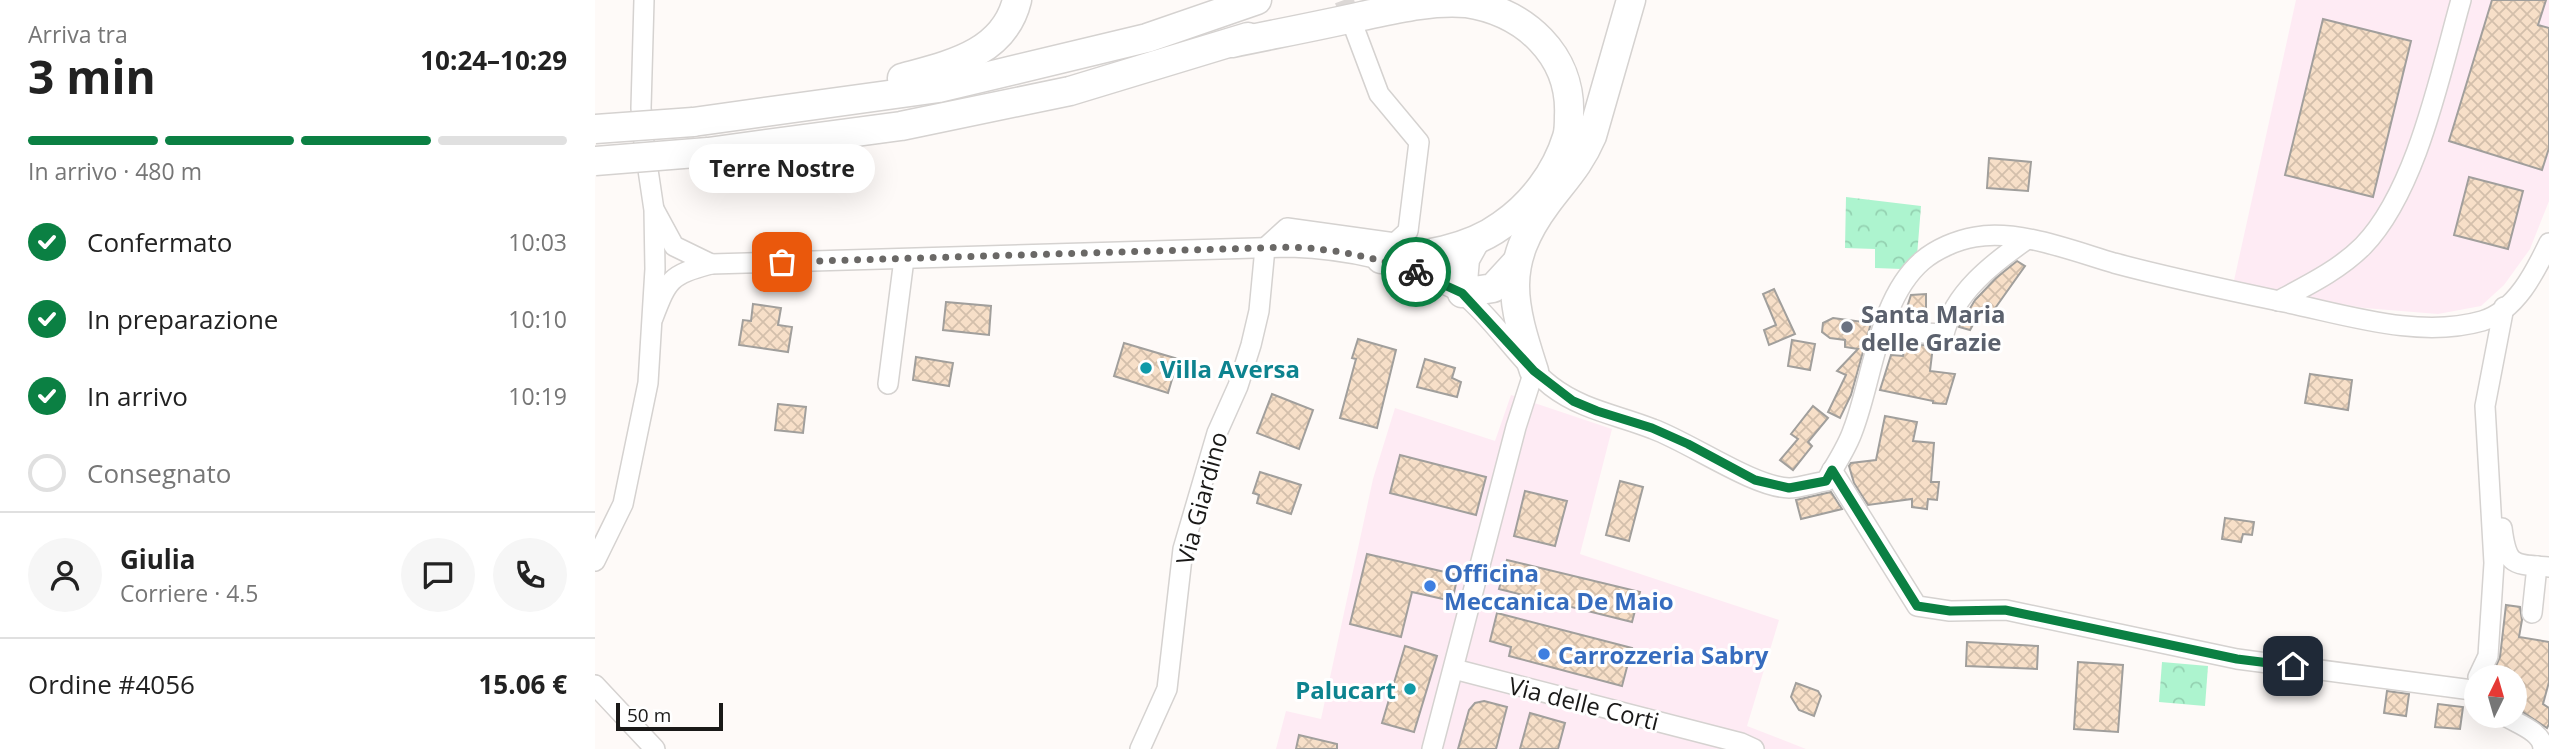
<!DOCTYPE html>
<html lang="it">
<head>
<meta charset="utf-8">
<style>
  :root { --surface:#fff; --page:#f6f6f6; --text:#222; --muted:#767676; --line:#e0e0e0; --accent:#0b8043 }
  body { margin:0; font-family:"Open Sans",sans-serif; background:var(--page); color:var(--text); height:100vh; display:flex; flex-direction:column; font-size:26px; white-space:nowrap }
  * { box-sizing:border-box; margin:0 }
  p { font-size:23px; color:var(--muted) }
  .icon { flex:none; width:38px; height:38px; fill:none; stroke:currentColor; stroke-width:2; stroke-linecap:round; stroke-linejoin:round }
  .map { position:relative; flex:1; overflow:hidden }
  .sheet { display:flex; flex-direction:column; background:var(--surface); width:595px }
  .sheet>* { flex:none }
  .needle { width:46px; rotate:5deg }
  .tools { position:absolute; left:1869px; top:665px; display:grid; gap:14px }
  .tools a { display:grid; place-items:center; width:63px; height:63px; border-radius:50%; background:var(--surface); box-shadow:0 7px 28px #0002; font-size:35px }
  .scale { position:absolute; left:21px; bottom:18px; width:107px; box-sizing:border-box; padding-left:7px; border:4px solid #1a1918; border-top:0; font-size:19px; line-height:24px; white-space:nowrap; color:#1a1918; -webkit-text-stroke:5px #fff; paint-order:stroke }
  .pin { position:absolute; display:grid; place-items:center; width:60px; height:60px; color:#fff; margin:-30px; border-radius:14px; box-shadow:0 4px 10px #0006 }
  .courier { position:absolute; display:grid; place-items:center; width:70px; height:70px; margin:-35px; border:5px solid #0b8043; border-radius:50%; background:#fff; color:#222; box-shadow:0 2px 9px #0007 }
  .bubble { position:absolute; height:49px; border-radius:24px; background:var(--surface); box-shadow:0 7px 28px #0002; font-size:23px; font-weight:700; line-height:49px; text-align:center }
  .headline em { font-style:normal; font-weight:700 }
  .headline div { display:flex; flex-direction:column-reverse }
  .headline { display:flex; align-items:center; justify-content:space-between; height:119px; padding:0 28px }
  h1 { font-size:46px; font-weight:700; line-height:52px }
  .bar { display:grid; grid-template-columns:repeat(4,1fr); gap:10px 7px; align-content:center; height:84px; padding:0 28px }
  .bar i { height:9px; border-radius:5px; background:var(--line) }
  .bar .current { background:var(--accent) }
  .bar p { grid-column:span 4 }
  .line { display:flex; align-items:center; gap:18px; padding:0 28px; border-top:2px solid var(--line) }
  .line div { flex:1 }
  .round { display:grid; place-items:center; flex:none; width:74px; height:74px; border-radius:37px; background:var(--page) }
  ol { padding:0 28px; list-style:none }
  li { display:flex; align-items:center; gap:21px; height:77px }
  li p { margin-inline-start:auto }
  li .icon { padding:7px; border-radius:50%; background:var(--accent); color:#fff; stroke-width:4 }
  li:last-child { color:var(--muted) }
  li i { width:38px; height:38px; border:4px solid var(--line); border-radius:50% }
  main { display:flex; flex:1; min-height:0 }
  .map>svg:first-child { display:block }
  .industrial { fill:#feebf4 }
  .forest { fill:url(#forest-crowns) }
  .building { fill:url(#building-cross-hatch); stroke:#a19f9c; stroke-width:2 }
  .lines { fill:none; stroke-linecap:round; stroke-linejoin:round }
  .minor-tunnel { stroke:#dcd8d6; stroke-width:19; stroke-dasharray:19 10; stroke-linecap:butt }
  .minor-casing { stroke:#d5d2d0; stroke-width:22 }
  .highway-casing { stroke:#d5d2d0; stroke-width:31 }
  .minor { stroke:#fff; stroke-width:19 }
  .highway { stroke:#fff; stroke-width:28 }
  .highway-bridge-casing { stroke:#d5d2d0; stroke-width:31; stroke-linecap:butt }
  .highway-bridge { stroke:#fff; stroke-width:28 }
  .done { stroke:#6a6866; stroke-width:7; stroke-dasharray:0 12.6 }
  .route { stroke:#0b8043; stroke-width:9 }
  .worship-dot { fill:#6b7280; stroke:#fff; stroke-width:2.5 }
  .culture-dot { fill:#0f9aa8; stroke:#fff; stroke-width:2.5 }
  .shop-dot { fill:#3f7fe0; stroke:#fff; stroke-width:2.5 }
  .labels { text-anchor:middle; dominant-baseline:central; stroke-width:6; stroke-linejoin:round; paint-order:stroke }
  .worship-label { font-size:24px; font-weight:bold; fill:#5b616d; stroke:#fff; text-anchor:start }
  .culture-label { font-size:24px; font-weight:bold; fill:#0d838f; stroke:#fff; text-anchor:start }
  .street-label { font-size:24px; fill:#1a1918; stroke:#fff }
  .shop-label { font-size:24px; font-weight:bold; fill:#366cbe; stroke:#fff; text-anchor:start }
</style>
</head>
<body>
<main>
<section class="sheet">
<div class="headline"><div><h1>3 min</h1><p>Arriva tra</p></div><em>10:24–10:29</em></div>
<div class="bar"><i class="current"></i><i class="current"></i><i class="current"></i><i></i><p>In arrivo · 480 m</p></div>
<ol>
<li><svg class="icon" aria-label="check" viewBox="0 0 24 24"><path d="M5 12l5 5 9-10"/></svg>Confermato<p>10:03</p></li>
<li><svg class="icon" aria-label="check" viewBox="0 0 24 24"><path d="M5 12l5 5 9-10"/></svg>In preparazione<p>10:10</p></li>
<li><svg class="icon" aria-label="check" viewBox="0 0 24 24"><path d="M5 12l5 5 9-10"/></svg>In arrivo<p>10:19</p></li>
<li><i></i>Consegnato</li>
</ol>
<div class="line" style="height:126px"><a class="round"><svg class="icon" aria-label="person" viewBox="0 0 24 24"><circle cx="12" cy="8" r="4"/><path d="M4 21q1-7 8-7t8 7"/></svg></a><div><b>Giulia</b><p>Corriere · 4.5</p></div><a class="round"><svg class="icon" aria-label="chat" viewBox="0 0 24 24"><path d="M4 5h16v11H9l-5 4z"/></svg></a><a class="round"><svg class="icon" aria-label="phone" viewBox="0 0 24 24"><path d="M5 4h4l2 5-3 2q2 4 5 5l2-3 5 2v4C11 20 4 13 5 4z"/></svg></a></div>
<div class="line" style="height:91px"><div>Ordine #4056</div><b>15.06 €</b></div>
</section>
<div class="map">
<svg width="1954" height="749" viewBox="0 0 1954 749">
  <defs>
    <pattern id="forest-crowns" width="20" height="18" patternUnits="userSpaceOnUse" patternTransform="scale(1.75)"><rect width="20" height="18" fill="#adf4cf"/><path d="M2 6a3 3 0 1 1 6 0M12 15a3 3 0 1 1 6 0" fill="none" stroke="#94d1b1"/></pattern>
    <pattern id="building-cross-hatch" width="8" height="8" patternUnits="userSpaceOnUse" patternTransform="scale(1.75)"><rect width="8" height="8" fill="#f7dfc8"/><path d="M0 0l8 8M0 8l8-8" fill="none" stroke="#d3bfab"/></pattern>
  </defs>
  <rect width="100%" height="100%" fill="#fefaf8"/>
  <g class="industrial">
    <path d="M1701 0H1954V201L1935 249 1909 285 1886 306 1843 314 1769 308 1638 285Z"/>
    <path d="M916 395 1017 429 985 554 1184 620 1152 726 1211 749H681L691 711 726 719 778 479 800 408 900 441Z"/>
  </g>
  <g class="forest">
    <path d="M1251 197 1326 206 1322 256 1307 269 1280 268V249L1250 248Z"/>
    <path d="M1567 662 1613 666 1610 706 1564 702Z"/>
  </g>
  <g class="building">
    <path d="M1897 0H1951L1943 25 1954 28V148L1947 170 1854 141Z"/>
    <path d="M1728 19 1816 41 1778 197 1690 175Z"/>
    <path d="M1394 158 1436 162 1433 191 1392 188Z"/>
    <path d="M1874 177 1928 191 1913 249 1859 235Z"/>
    <path d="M1422 261 1430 266 1396 314 1385 312 1375 330 1364 327 1380 300 1401 278Z"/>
    <path d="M1179 289 1200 334 1174 345 1169 330 1181 325 1168 294Z"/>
    <path d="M1331 294V321L1308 320 1316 295Z"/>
    <path d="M351 302 396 306 394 335 348 330Z"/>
    <path d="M158 304 186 308 183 325 197 327 193 352 144 345 148 320 156 321Z"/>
    <path d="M1238 318 1276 323 1256 395 1245 418 1233 412 1251 375 1242 371 1263 349 1250 347V340L1235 338 1227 332 1228 323Z"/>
    <path d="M763 339 801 350 782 428 745 418 761 359 757 358Z"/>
    <path d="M1197 340 1220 344 1215 370 1193 366Z"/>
    <path d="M529 343 583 359 573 393 519 376Z"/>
    <path d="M1311 344 1338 346 1335 371 1360 374 1351 404 1338 403V401L1285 390 1296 355 1308 356Z"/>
    <path d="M321 357 358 363 354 386 318 380Z"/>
    <path d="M830 359 860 368 857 378 866 382 862 397 822 387Z"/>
    <path d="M1715 374 1757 380 1753 410 1710 403Z"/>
    <path d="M677 394 718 410 704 449 662 433Z"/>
    <path d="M183 404 211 407 208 433 180 430Z"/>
    <path d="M1218 406 1233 418 1213 442 1217 446 1198 470 1185 460 1203 439 1196 434Z"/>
    <path d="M1290 416 1322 422 1318 441 1339 443 1336 482H1344L1342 500 1333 499 1332 509 1317 507V499L1273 505 1259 483 1254 466 1256 463 1281 460Z"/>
    <path d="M805 455 891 477 881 515 795 493Z"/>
    <path d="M665 472 706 485 696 514 662 503 664 495 658 493Z"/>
    <path d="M1025 481 1048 487 1034 541 1011 535Z"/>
    <path d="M930 491 972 501 960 546 919 536Z"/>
    <path d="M1236 492 1247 509 1206 519 1201 500Z"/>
    <path d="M1630 518 1659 522 1657 535 1648 534 1646 542 1627 539Z"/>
    <path d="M772 554 863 575 857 601 817 592 806 637 755 624Z"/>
    <path d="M912 560 1045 592 1037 622 904 589Z"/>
    <path d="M1911 605 1925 607 1927 620 1924 637 1954 642V682L1948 704 1954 708V724L1952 728 1920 707V677H1896L1905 657Z"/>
    <path d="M902 613 1037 648 1027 686 914 656 916 647 895 641Z"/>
    <path d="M1372 642 1443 646 1442 669 1371 666Z"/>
    <path d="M810 646 842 656 819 732 787 723Z"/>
    <path d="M1483 662 1528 665 1523 732 1479 729Z"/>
    <path d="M1201 683 1223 691 1226 696 1219 716 1204 710 1196 697Z"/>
    <path d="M1792 691 1814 694 1811 716 1789 713Z"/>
    <path d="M889 701 912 707 901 749H863L874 710 880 703Z"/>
    <path d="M1843 704 1868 707 1865 729 1840 727Z"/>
    <path d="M935 713 970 723 963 749H925Z"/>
    <path d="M704 735 742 744V749H701Z"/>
  </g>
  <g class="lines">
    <path class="minor-tunnel" d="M749 0 758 25"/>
    <g class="minor-casing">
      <g id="minor">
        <path d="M60 211 79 246 116 264"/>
        <path d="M1683 301C1713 285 1744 270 1768 246 1822 190 1845 74 1866 0"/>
        <path d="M58 318C73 279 75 275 116 264L696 247C749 249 802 259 849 284 855 287 863 290 868 294 901 321 923 360 956 386 987 410 1023 415 1058 429 1096 443 1158 487 1194 488 1205 488 1219 483 1231 481 1240 465 1252 448 1258 430 1278 378 1283 299 1327 261 1341 249 1362 240 1380 237 1423 229 1478 251 1519 263 1575 278 1632 290 1689 302 1752 315 1824 339 1887 321 1921 311 1940 272 1954 243"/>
        <path d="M1288 331 1349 334C1359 293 1398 263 1431 240"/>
        <path d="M293 384 309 259"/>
        <path d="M1237 470 1322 606 1355 611 1411 610 1642 659 1877 690"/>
        <path d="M1907 528C1912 567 1918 564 1954 567"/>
        <path d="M0 561 28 504 53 383 60 269 59 210 49 143 46 108 49 0"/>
        <path d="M1937 613 1942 566"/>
        <path d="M859 669 1146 743 1159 749"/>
        <path d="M1883 677 1893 656 1899 563 1890 406 1909 307"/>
        <path d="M0 685 60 749"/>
        <path d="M1910 716C1923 724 1948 732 1948 749"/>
        <path d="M545 749 572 689 588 549 622 433 643 386 656 345 664 311 670 248 692 228 800 243 813 231 824 142 784 94 758 25"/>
        <path d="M837 749 921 427 939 371"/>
      </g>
    </g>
    <g class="highway-casing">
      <g id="highway">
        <path d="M637 43C680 34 723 26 767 16 800 9 837 0 871 3 930 12 977 55 974 116 974 123 974 131 972 137 961 173 937 204 907 225 873 250 827 256 786 259"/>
        <path d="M307 78C354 65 409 54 422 0"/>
        <path d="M98 122 344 88 552 38 662 0"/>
        <path d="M113 152 306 126 475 91 653 37"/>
        <path d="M880 241 870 259 867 293 898 288 921 263"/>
        <path d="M939 371C917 303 906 265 952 203 970 179 985 164 997 136L1036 0"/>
      </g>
    </g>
    <use href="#minor" class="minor"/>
    <use href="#highway" class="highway"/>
    <g class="highway-bridge-casing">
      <g id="highway-bridge">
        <path d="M0 129 98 122"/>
        <path d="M0 161 113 152"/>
      </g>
    </g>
    <use href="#highway-bridge" class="highway-bridge"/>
  </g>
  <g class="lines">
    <path class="done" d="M187 262 696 247C740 249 780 257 821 272"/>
    <path class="route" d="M821 272 867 293 939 371 978 401 1002 411 1057 428 1093 444 1160 480 1194 488 1231 481 1237 470 1322 606 1355 611 1410 610 1642 659 1698 666"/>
  </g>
  <circle class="worship-dot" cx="1252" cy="327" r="7"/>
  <g class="culture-dot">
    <circle cx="551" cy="368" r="7"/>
    <circle cx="815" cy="689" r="7"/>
  </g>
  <g class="shop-dot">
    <circle cx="835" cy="586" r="7"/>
    <circle cx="949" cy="654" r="7"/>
  </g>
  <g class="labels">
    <g class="worship-label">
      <text x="1266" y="313">Santa Maria<tspan x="1266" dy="28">delle Grazie</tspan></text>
    </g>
    <g class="culture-label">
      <text x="565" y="368">Villa Aversa</text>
      <text x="801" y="689" text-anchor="end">Palucart</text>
    </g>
    <g class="street-label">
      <text transform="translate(606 498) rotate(-75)">Via Giardino</text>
      <text transform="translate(989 703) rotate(14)">Via delle Corti</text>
    </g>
    <g class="shop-label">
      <text x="849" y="572">Officina<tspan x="849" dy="28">Meccanica De Maio</tspan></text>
      <text x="963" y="654">Carrozzeria Sabry</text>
    </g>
  </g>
</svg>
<div class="tools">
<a><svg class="needle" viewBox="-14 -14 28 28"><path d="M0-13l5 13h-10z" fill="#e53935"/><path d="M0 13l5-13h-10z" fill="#767676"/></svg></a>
</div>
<div class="scale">50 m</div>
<div class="pin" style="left:187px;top:262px;background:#ea580c"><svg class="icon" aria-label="bag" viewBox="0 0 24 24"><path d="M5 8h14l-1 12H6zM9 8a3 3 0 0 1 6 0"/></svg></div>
<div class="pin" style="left:1698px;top:666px;background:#1f2937"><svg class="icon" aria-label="home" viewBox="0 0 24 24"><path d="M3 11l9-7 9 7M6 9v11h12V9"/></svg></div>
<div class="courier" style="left:821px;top:272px"><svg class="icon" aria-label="bike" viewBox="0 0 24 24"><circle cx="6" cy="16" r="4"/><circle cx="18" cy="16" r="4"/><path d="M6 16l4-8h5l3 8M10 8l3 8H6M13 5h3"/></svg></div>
<div class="bubble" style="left:94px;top:144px;width:186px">Terre Nostre</div>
</div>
</main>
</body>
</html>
